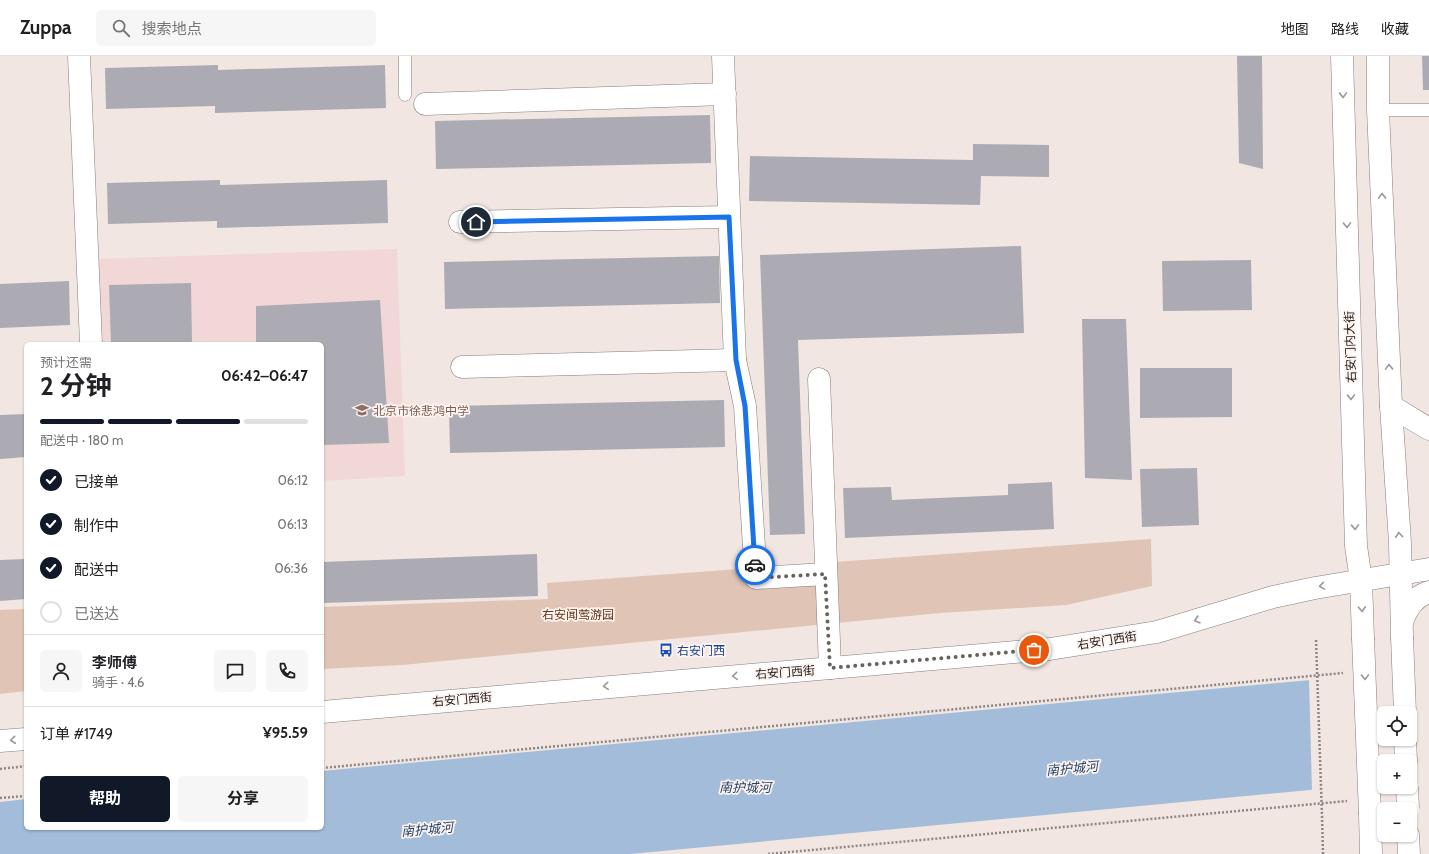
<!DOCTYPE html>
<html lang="zh">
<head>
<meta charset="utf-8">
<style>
  :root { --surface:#fff; --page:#f6f6f6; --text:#202124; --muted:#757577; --line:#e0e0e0; --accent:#111827 }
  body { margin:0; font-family:Cabin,"Noto Sans SC",sans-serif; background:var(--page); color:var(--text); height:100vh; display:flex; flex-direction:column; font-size:15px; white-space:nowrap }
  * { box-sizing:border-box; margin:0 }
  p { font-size:13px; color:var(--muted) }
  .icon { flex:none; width:22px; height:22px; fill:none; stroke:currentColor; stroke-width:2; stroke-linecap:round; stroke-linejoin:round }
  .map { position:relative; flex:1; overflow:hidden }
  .side { position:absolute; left:24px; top:286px; width:300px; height:488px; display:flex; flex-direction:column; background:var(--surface); border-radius:6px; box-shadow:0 1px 3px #0004 }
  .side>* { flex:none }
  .tools { position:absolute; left:1377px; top:650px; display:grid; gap:8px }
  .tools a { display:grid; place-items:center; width:40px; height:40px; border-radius:6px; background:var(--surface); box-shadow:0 1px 3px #0004; font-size:20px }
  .pin { position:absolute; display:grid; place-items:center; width:34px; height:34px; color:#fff; margin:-17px; border:2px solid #fff; border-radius:50%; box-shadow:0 1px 4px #0007 }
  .courier { position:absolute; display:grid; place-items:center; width:40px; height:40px; margin:-20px; border:3px solid #1a73e8; border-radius:50%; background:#fff; color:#222; box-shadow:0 1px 5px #0007 }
  .summary em { font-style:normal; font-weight:700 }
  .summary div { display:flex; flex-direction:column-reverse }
  .summary { display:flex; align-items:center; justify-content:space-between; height:68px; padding:0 16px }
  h1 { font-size:26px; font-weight:700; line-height:30px }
  .bar { display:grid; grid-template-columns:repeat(4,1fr); gap:6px 4px; align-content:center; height:48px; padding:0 16px }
  .bar i { height:5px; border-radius:3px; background:var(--line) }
  .bar .selected { background:var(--accent) }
  .bar p { grid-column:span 4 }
  .line { display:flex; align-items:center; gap:10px; padding:0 16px; border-top:1px solid var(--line) }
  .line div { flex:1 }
  .round { display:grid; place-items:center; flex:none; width:42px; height:42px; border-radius:6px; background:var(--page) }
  ol { padding:0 16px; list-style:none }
  li { display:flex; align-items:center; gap:12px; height:44px }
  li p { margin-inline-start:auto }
  li .icon { padding:4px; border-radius:50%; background:var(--accent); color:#fff; stroke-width:4 }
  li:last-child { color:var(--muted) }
  li i { width:22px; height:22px; border:2px solid var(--line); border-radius:50% }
  .button { display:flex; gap:8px; margin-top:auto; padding:8px 16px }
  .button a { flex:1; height:46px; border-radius:6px; background:var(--accent); color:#fff; font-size:16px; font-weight:700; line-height:46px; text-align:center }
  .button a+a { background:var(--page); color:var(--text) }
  header { display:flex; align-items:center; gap:24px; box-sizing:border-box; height:56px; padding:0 20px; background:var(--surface); border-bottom:1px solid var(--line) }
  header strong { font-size:19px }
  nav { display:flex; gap:22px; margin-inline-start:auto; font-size:14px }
  .search { width:280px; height:36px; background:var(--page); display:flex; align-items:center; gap:10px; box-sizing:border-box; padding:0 14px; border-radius:6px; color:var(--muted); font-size:15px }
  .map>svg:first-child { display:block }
  .education { fill:#f2d7d7 }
  .green { fill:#e0c4b6 }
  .water { fill:#a2bcd9; fill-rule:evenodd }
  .pier { fill:#f1e6e1; fill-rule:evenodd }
  .building { fill:#acabb4 }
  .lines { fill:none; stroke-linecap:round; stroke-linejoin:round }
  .service-casing { stroke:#877d79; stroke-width:13 }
  .minor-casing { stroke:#877d79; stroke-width:23 }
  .tertiary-casing { stroke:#877d79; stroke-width:23 }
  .secondary-casing { stroke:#877d79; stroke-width:23 }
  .path { stroke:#8d8682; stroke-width:2.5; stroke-dasharray:2 2; stroke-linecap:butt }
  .service { stroke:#fff; stroke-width:12 }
  .minor { stroke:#fff; stroke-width:22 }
  .tertiary { stroke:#fff; stroke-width:22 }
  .secondary { stroke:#fff; stroke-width:22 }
  .secondary-bridge-casing { stroke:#877d79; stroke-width:23; stroke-linecap:butt }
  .path-bridge { stroke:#8d8682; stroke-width:2.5; stroke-dasharray:2 2; stroke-linecap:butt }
  .secondary-bridge { stroke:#fff; stroke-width:22 }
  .oneway { stroke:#9a9898 }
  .done { stroke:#68625f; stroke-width:4; stroke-dasharray:0 7.2 }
  .route { stroke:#1a73e8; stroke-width:5 }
  .labels { text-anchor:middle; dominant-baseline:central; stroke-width:3.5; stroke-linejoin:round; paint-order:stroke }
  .street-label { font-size:12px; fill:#1f1b19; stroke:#fef3ee }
  .education-label { font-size:12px; fill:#785e54; stroke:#fef3ee; text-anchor:start }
  .park-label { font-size:12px; fill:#653419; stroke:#fef3ee }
  .transit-label { font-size:12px; fill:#164399; stroke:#fef3ee; text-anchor:start }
  .water-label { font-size:13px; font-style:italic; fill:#20456d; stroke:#fef3ee }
</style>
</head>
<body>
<header>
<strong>Zuppa</strong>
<div class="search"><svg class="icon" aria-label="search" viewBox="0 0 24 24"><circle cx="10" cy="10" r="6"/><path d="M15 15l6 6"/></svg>搜索地点</div>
<nav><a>地图</a><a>路线</a><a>收藏</a></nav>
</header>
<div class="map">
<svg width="1429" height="798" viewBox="0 0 1429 798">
  <rect width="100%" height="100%" fill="#f1e6e1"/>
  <path class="education" d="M397 193 405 420 322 425V288H100L96 203Z"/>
  <g class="green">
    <path d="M1151 483 1152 530 1066 549 940 557 402 609 322 613V551L548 543 547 527Z"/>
    <path d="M26 553V635L0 638V554Z"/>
  </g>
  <path class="water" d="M1429 613 1410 705H1384V727L630 798H0V746L26 743V772H322V715ZM1384 657H1410V683H1384Z"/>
  <path class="pier" d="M1429 611V725L1410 727V705H1384V729L1312 736 1309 622ZM1384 657H1410V683H1384Z"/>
  <g class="building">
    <path d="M1237 0H1262L1263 113 1239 107Z"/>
    <path d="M1422 0H1429V34H1423Z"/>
    <path d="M218 9V14L385 9 386 52 215 57V50L106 53 105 12Z"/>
    <path d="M710 59 711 107 436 113 435 65Z"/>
    <path d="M973 88 1049 89V121L981 120 980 149 749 145 750 100 973 104Z"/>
    <path d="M220 124V129L387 124 388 167 217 172V165L108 168 107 127Z"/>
    <path d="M1021 190 1024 277 798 284 805 478 770 479 760 199Z"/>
    <path d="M719 200 720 247 445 253 444 206Z"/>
    <path d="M1251 204 1252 254 1163 255 1162 205Z"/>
    <path d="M69 225 70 269 0 272V228Z"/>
    <path d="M191 227 192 288H111L109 229Z"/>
    <path d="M380 244 389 387 322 389V288H256V250Z"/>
    <path d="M1082 263H1126L1132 424 1085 422Z"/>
    <path d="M1140 312H1232V361L1140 362Z"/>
    <path d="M724 344 725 391 450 397 449 350Z"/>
    <path d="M26 358V401L0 403V359Z"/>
    <path d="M1197 412 1199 469 1142 471 1140 413Z"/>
    <path d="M1052 426 1054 473 845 482 843 432 891 431 892 444 1008 439V428Z"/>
    <path d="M537 498 538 540 322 547V506Z"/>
    <path d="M26 503V543L0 545V504Z"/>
  </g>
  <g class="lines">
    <g class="service-casing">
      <g id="service">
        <path d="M405 0V39"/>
        <path d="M1378 54H1429"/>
      </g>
    </g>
    <g class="minor-casing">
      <g id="minor">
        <path d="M79 0 91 288"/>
        <path d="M723 0 735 304 745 350 756 522 825 518"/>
        <path d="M425 48 725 38"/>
        <path d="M460 166 729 161"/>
        <path d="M462 311 735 304"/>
        <path d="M819 323 830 612"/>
      </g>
    </g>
    <g class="tertiary-casing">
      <g id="tertiary">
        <path d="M322 656 1050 593 1157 576 1273 541 1315 532 1429 513"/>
        <path d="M0 685 26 683"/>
      </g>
    </g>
    <g class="secondary-casing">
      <g id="secondary">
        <path d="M1342 0 1356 490 1361 524 1363 582"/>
        <path d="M1378 0V54L1391 350 1400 487 1402 581"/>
        <path d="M1391 350 1429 373"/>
        <path d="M1402 566C1407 552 1414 541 1429 536"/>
        <path d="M1405 683 1406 705"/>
        <path d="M1370 758 1371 798"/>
        <path d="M1408 779 1409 798"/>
      </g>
    </g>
    <g class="path">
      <path d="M322 712 1343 617"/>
      <path d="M0 713 26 710"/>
      <path d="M0 742 26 740"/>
      <path d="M1322 760 1323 798"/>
      <path d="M768 798 1347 745"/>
    </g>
    <use href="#service" class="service"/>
    <use href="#minor" class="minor"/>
    <use href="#tertiary" class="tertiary"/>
    <use href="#secondary" class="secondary"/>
    <g class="secondary-bridge-casing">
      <g id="secondary-bridge">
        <path d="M1402 581 1405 657"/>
        <path d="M1363 582 1370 758"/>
        <path d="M1407 731 1408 753"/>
      </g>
    </g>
    <path class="path-bridge" d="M1316 584 1322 760"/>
    <use href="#secondary-bridge" class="secondary-bridge"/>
  </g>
  <defs><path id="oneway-chevron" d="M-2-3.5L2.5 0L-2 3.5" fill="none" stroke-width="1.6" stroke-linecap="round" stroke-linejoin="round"/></defs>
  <g class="oneway">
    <use href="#oneway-chevron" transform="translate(1343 39) rotate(88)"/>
    <use href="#oneway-chevron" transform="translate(1382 140) rotate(-92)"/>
    <use href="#oneway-chevron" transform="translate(1347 169) rotate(88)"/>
    <use href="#oneway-chevron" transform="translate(1389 311) rotate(-92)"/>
    <use href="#oneway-chevron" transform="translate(1351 341) rotate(88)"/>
    <use href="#oneway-chevron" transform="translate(1355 471) rotate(88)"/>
    <use href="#oneway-chevron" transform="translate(1399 479) rotate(-94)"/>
    <use href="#oneway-chevron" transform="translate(1322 530) rotate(171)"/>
    <use href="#oneway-chevron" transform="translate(1362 553) rotate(87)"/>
    <use href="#oneway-chevron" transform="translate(1197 564) rotate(163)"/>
    <use href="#oneway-chevron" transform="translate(735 620) rotate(176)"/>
    <use href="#oneway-chevron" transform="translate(1365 621) rotate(88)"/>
    <use href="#oneway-chevron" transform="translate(606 630) rotate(175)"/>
    <use href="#oneway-chevron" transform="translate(13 684) rotate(174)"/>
  </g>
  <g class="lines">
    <path class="done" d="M755 509 756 522 825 518 830 612 1034 594"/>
    <path class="route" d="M476 166 729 161 736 304 745 350 755 509"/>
  </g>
  <defs>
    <g id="school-bare" transform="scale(1.08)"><path d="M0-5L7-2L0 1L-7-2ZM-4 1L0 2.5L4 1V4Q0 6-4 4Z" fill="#8d6e63" stroke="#fef3ee" stroke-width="2.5" paint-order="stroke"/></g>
    <g id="bus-bare" transform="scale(1.08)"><path d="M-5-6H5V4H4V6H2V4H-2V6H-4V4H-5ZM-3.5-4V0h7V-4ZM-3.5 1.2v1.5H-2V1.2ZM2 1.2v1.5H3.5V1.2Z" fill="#1a4fb4" stroke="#fef3ee" stroke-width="2.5" paint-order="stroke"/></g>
  </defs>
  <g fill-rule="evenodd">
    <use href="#school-bare" x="362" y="354"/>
    <use href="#bus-bare" x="666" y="594"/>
  </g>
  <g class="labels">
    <g class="street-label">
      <text transform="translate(1350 291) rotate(-92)">右安门内大街</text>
      <text transform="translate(1107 584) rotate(-9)">右安门西街</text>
      <text transform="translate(785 616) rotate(-4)">右安门西街</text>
      <text transform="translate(462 643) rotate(-5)">右安门西街</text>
    </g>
    <g class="education-label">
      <text x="373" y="354">北京市徐悲鸿中学</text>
    </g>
    <g class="park-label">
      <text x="578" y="558">右安闻莺游园</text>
    </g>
    <g class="transit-label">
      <text x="677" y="594">右安门西</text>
    </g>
    <g class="water-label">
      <text transform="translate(1072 712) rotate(-5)">南护城河</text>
      <text x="745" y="731">南护城河</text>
      <text transform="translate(427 773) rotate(-5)">南护城河</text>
    </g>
  </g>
</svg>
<div class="tools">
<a><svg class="icon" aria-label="locate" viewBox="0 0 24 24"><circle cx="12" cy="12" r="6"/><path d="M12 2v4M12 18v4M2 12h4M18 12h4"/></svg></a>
<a>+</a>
<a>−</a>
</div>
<div class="pin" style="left:1034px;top:594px;background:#ea580c"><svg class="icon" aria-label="bag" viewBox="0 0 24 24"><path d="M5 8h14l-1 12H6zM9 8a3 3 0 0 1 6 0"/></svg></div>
<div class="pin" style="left:476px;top:166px;background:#1f2937"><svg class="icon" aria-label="home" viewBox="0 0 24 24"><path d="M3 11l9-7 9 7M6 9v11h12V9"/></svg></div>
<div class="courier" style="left:755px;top:509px"><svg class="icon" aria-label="car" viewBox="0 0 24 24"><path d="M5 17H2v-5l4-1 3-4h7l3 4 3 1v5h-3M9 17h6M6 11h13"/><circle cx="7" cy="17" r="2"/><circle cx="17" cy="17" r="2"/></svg></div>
<section class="side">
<div class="summary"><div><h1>2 分钟</h1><p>预计还需</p></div><em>06:42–06:47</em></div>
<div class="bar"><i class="selected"></i><i class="selected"></i><i class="selected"></i><i></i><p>配送中 · 180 m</p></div>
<ol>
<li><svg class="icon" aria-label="check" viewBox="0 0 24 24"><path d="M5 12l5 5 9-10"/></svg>已接单<p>06:12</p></li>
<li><svg class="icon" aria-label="check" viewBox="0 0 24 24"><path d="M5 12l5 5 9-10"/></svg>制作中<p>06:13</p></li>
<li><svg class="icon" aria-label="check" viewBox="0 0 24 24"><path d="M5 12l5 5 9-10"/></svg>配送中<p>06:36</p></li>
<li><i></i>已送达</li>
</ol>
<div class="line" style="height:72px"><a class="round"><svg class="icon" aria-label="person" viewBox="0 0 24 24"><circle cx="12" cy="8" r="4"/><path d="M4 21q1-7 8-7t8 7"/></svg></a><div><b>李师傅</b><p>骑手 · 4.6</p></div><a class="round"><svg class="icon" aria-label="chat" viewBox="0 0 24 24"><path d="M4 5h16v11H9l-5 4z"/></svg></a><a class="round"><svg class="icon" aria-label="phone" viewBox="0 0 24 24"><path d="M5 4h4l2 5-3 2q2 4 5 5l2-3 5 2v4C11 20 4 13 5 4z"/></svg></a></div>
<div class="line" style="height:52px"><div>订单 #1749</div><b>¥95.59</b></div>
<div class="button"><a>帮助</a><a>分享</a></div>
</section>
</div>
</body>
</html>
